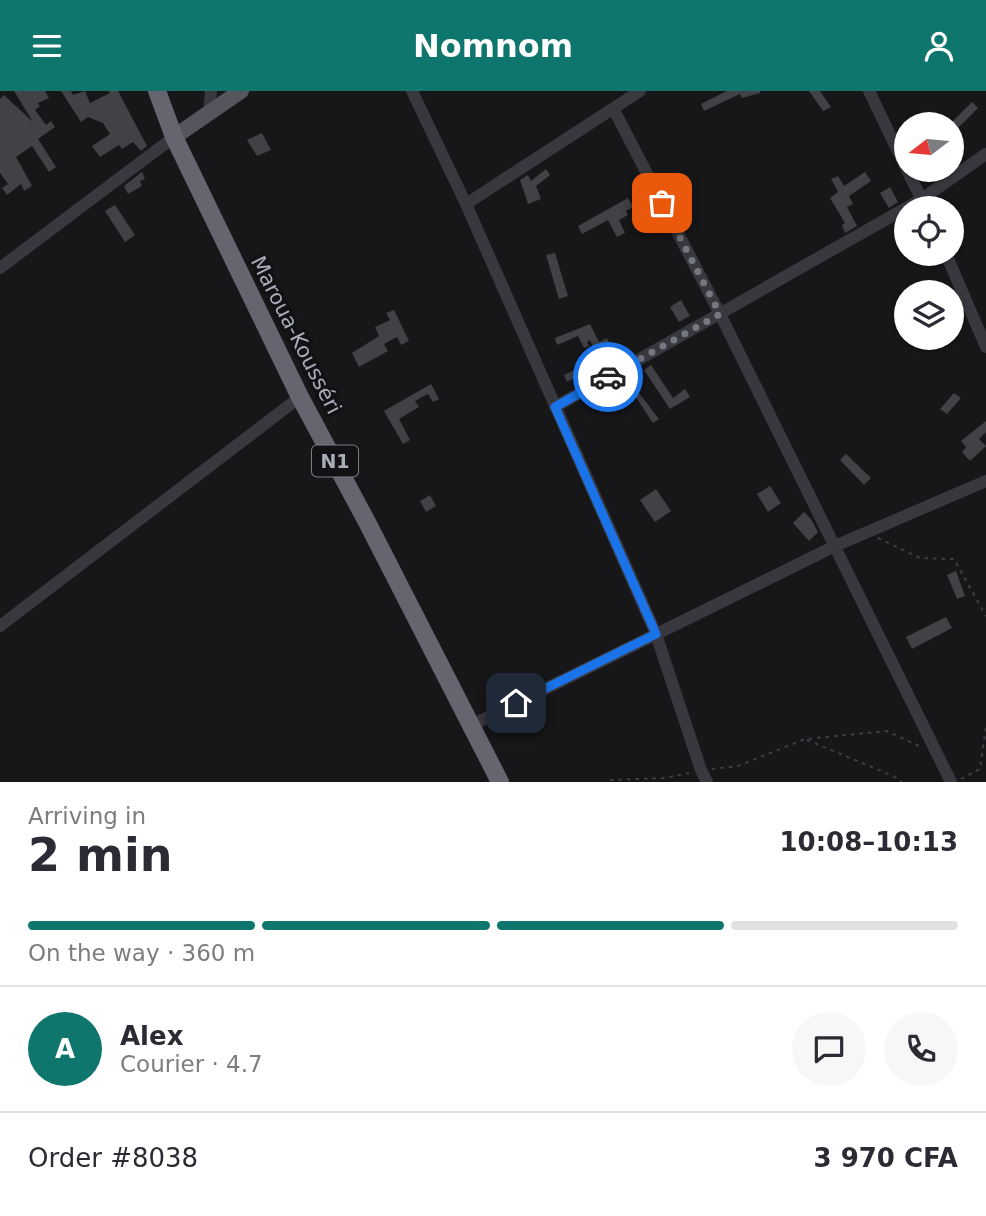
<!DOCTYPE html>
<html lang="en">
<head>
<meta charset="utf-8">
<style>
  :root { --surface:#fff; --page:#f7f7f7; --text:#2b2b33; --muted:#7c7c81; --line:#e1e1e2; --accent:#0f766e }
  body { margin:0; font-family:"DejaVu Sans",sans-serif; background:var(--page); color:var(--text); height:100vh; display:flex; flex-direction:column; font-size:26px; white-space:nowrap }
  * { box-sizing:border-box; margin:0 }
  p { font-size:23px; color:var(--muted) }
  .icon { flex:none; width:38px; height:38px; fill:none; stroke:currentColor; stroke-width:2; stroke-linecap:round; stroke-linejoin:round }
  .map { position:relative; height:691px; overflow:hidden }
  .drawer { display:flex; flex-direction:column; background:var(--surface); flex:1 }
  .drawer>* { flex:none }
  .needle { width:46px; rotate:254deg }
  .tools { position:absolute; left:894px; top:21px; display:grid; gap:14px }
  .tools a { display:grid; place-items:center; width:70px; height:70px; border-radius:50%; background:var(--surface); box-shadow:0 2px 5px #0004; font-size:35px }
  .pin { position:absolute; display:grid; place-items:center; width:60px; height:60px; color:#fff; margin:-30px; border-radius:14px; box-shadow:0 4px 10px #0006 }
  .courier { position:absolute; display:grid; place-items:center; width:70px; height:70px; margin:-35px; border:5px solid #1a73e8; border-radius:50%; background:#fff; color:#222; box-shadow:0 2px 9px #0007 }
  .head em { font-style:normal; font-weight:700 }
  .head div { display:flex; flex-direction:column-reverse }
  .head { display:flex; align-items:center; justify-content:space-between; height:119px; padding:0 28px }
  h1 { font-size:46px; font-weight:700; line-height:52px }
  .bar { display:grid; grid-template-columns:repeat(4,1fr); gap:10px 7px; align-content:center; height:84px; padding:0 28px }
  .bar i { height:9px; border-radius:5px; background:var(--line) }
  .bar .current { background:var(--accent) }
  .bar p { grid-column:span 4 }
  .line { display:flex; align-items:center; gap:18px; padding:0 28px; border-top:2px solid var(--line) }
  .line div { flex:1 }
  .round { display:grid; place-items:center; flex:none; width:74px; height:74px; border-radius:37px; background:var(--page) }
  header { display:flex; justify-content:space-between; align-items:center; height:91px; padding:0 28px; background:var(--accent); color:#fff; font-size:32px; font-weight:700 }
  .map>svg:first-child { display:block }
  .building { fill:#414146 }
  .lines { fill:none; stroke-linecap:round; stroke-linejoin:round }
  .path { stroke:#3e3f45; stroke-width:2; stroke-dasharray:3.5 5; stroke-linecap:butt }
  .minor { stroke:#38383e; stroke-width:12 }
  .major { stroke:#54555d; stroke-width:16 }
  .highway { stroke:#64656f; stroke-width:18 }
  .done { stroke:#767881; stroke-width:7; stroke-dasharray:0 12.6 }
  .route { stroke:#1a73e8; stroke-width:9 }
  .labels { text-anchor:middle; dominant-baseline:central; stroke-width:7; stroke-linejoin:round; paint-order:stroke }
  .shield { fill:#121214; stroke:#7c7e88; stroke-width:2 }
  .shield-label { font-size:19px; font-weight:bold; fill:#a9acb9 }
  .street-label { font-size:21px; fill:#a9acb9; stroke:#121214 }
</style>
</head>
<body>
<header><svg class="icon" aria-label="menu" viewBox="0 0 24 24"><path d="M4 6h16M4 12h16M4 18h16"/></svg>Nomnom<svg class="icon" aria-label="person" viewBox="0 0 24 24"><circle cx="12" cy="8" r="4"/><path d="M4 21q1-7 8-7t8 7"/></svg></header>
<div class="map">
<svg width="986" height="691" viewBox="0 0 986 691">
  <rect width="100%" height="100%" fill="#171719"/>
  <g class="building">
    <path d="M14 0H45L49 7 38 12 40 15 35 19 46 34 51 30 55 36 38 48 56 76 49 81 32 55 16 66 32 95 24 100 21 93 7 104 2 97 8 93 0 82V8L4 4 33 31Z"/>
    <path d="M61 0H71L73 4 85 0 90 12 110 2 108 0H118L147 55 141 60 133 51 122 58 119 54 100 66 92 55 110 43 103 32 88 26 81 31Z"/>
    <path d="M727 0H760V2L742 7 740 3 704 20 701 13Z"/>
    <path d="M809 0H820L831 16 823 20Z"/>
    <path d="M972 11 978 17 952 43V31Z"/>
    <path d="M262 42 271 59 257 65 247 49Z"/>
    <path d="M546 78 550 84 536 95 541 108 528 113 520 89 528 84 531 90Z"/>
    <path d="M142 81 145 88 140 90 142 95 128 103 124 95Z"/>
    <path d="M865 81 871 90 849 105 853 113 847 116 857 135 845 142 842 134 845 132 830 107 838 101 831 88 838 85 844 95Z"/>
    <path d="M890 96 898 111 889 117 880 102Z"/>
    <path d="M628 107 633 116 626 120 628 124 619 129 625 142 617 146 608 129 582 143 578 135Z"/>
    <path d="M115 114 135 144 125 151 105 120Z"/>
    <path d="M555 162 568 205 559 208 546 164Z"/>
    <path d="M681 209 690 225 679 231 670 216Z"/>
    <path d="M394 219 409 250 401 254 397 246 384 253 388 260 359 276 352 262 379 245 375 236 390 229 386 222Z"/>
    <path d="M590 233 599 251 607 247 612 257 604 262 606 265 599 268 590 249 587 251 589 255 584 257 578 245 557 254 555 247Z"/>
    <path d="M596 265 603 279 583 290 580 284 567 291 564 284 587 273 586 269Z"/>
    <path d="M651 274 673 307 685 298 690 306 670 318 644 279Z"/>
    <path d="M431 293 439 308 433 311 428 303 415 310 419 316 399 328 410 349 403 353 384 320Z"/>
    <path d="M639 302 659 328 653 332 635 305Z"/>
    <path d="M954 302 961 307 947 323 940 318Z"/>
    <path d="M986 330V341L979 348 986 355 970 370 962 361 966 356 961 350Z"/>
    <path d="M846 363 871 387 864 394 840 369Z"/>
    <path d="M770 395 781 412 768 421 757 403Z"/>
    <path d="M656 398 671 420 655 431 640 409Z"/>
    <path d="M430 404 436 415 426 421 420 410Z"/>
    <path d="M804 421 811 428 818 441 809 450 793 432Z"/>
    <path d="M956 480 965 505 957 508 947 484Z"/>
    <path d="M946 526 952 537 912 558 906 546Z"/>
  </g>
  <g class="lines">
    <g class="path">
      <path d="M878 447 920 467 954 468 986 525"/>
      <path d="M807 649 893 685 902 691"/>
      <path d="M712 678 738 675 805 648 887 640 921 656"/>
      <path d="M961 688 980 678 986 635"/>
      <path d="M610 689 665 687 689 682"/>
    </g>
    <g class="minor">
      <path d="M412 0 466 113 656 543 701 679 707 691"/>
      <path d="M869 0 906 77"/>
      <path d="M614 19 720 223 951 691"/>
      <path d="M209 22 211 0"/>
      <path d="M907 79 926 117"/>
      <path d="M466 113 640 0"/>
      <path d="M946 163 986 256"/>
      <path d="M0 177 174 46"/>
      <path d="M555 316 922 108 986 63"/>
      <path d="M0 535 300 306"/>
      <path d="M470 635 835 455 986 390"/>
    </g>
    <path class="major" d="M174 46 241 0"/>
    <path class="highway" d="M157 0 174 46 300 306 368 433 500 691"/>
  </g>
  <g class="lines">
    <path class="done" d="M608 286 720 223 662 112"/>
    <path class="route" d="M516 612 656 543 555 316 608 286"/>
  </g>
  <g class="labels">
    <rect class="shield" x="312" y="354.5" width="46" height="31" rx="5"/>
    <g class="shield-label">
      <text x="335" y="370">N1</text>
    </g>
    <g class="street-label">
      <text transform="translate(296 244) rotate(63)">Maroua-Kousséri</text>
    </g>
  </g>
</svg>
<div class="tools">
<a><svg class="needle" viewBox="-14 -14 28 28"><path d="M0-13l5 13h-10z" fill="#e53935"/><path d="M0 13l5-13h-10z" fill="#7c7c81"/></svg></a>
<a><svg class="icon" aria-label="locate" viewBox="0 0 24 24"><circle cx="12" cy="12" r="6"/><path d="M12 2v4M12 18v4M2 12h4M18 12h4"/></svg></a>
<a><svg class="icon" aria-label="layers" viewBox="0 0 24 24"><path d="M12 4l9 5-9 5-9-5zM3 14l9 5 9-5"/></svg></a>
</div>
<div class="pin" style="left:662px;top:112px;background:#ea580c"><svg class="icon" aria-label="bag" viewBox="0 0 24 24"><path d="M5 8h14l-1 12H6zM9 8a3 3 0 0 1 6 0"/></svg></div>
<div class="pin" style="left:516px;top:612px;background:#1f2937"><svg class="icon" aria-label="home" viewBox="0 0 24 24"><path d="M3 11l9-7 9 7M6 9v11h12V9"/></svg></div>
<div class="courier" style="left:608px;top:286px"><svg class="icon" aria-label="car" viewBox="0 0 24 24"><path d="M5 17H2v-5l4-1 3-4h7l3 4 3 1v5h-3M9 17h6M6 11h13"/><circle cx="7" cy="17" r="2"/><circle cx="17" cy="17" r="2"/></svg></div>
</div>
<section class="drawer">
<div class="head"><div><h1>2 min</h1><p>Arriving in</p></div><em>10:08–10:13</em></div>
<div class="bar"><i class="current"></i><i class="current"></i><i class="current"></i><i></i><p>On the way · 360 m</p></div>
<div class="line" style="height:126px"><b class="round" style="background:var(--accent);color:#fff">A</b><div><b>Alex</b><p>Courier · 4.7</p></div><a class="round"><svg class="icon" aria-label="chat" viewBox="0 0 24 24"><path d="M4 5h16v11H9l-5 4z"/></svg></a><a class="round"><svg class="icon" aria-label="phone" viewBox="0 0 24 24"><path d="M5 4h4l2 5-3 2q2 4 5 5l2-3 5 2v4C11 20 4 13 5 4z"/></svg></a></div>
<div class="line" style="height:91px"><div>Order #8038</div><b>3 970 CFA</b></div>
</section>
</body>
</html>
